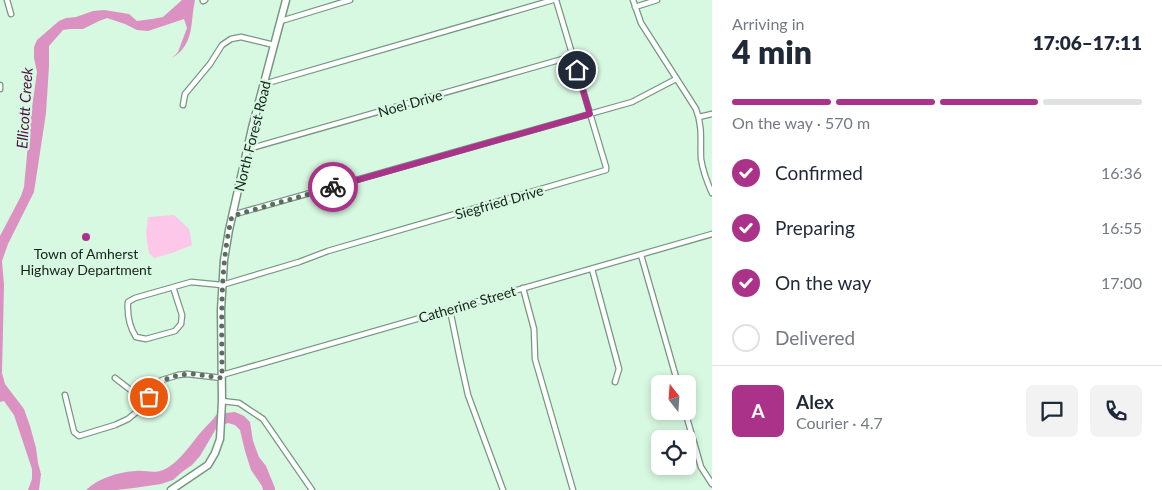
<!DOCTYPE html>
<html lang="en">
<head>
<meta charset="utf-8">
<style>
  :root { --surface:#fff; --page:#f2f2f3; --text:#1f2937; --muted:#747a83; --line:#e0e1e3; --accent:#aa3389 }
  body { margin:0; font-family:Lato,sans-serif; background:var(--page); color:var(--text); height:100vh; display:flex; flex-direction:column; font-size:19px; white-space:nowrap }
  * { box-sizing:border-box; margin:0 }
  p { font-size:16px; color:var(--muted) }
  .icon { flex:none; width:28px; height:28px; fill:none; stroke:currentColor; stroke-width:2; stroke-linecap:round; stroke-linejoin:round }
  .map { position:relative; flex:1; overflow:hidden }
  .panel { display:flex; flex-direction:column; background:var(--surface); width:450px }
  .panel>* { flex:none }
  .needle { width:32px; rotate:343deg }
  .tools { position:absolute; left:651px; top:375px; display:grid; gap:10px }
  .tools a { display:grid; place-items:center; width:45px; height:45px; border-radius:8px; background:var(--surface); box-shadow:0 2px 8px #0003; font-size:25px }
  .pin { position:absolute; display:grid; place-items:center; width:42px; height:42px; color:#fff; margin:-21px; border:2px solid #fff; border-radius:50%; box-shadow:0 1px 5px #0007 }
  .courier { position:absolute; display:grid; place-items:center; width:50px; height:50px; margin:-25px; border:4px solid #aa3389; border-radius:50%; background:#fff; color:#222; box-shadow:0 1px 6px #0007 }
  .headline em { font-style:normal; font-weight:800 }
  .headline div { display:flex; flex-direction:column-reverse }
  .headline { display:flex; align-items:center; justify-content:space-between; height:85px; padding:0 20px }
  h1 { font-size:32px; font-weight:800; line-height:38px }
  .bar { display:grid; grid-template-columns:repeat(4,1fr); gap:8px 5px; align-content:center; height:60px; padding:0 20px }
  .bar i { height:6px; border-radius:4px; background:var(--line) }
  .bar .active { background:var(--accent) }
  .bar p { grid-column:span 4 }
  .line { display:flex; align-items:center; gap:12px; padding:0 20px; border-top:1px solid var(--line) }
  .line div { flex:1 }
  .round { display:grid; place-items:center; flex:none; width:52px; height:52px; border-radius:8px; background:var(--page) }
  ol { padding:0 20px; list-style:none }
  li { display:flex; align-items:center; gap:15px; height:55px }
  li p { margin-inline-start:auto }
  li .icon { padding:5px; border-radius:50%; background:var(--accent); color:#fff; stroke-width:4 }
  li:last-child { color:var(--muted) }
  li i { width:28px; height:28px; border:2px solid var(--line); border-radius:50% }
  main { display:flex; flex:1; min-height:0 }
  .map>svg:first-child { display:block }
  .green { fill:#fcc7e8 }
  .water { fill:#db91c2 }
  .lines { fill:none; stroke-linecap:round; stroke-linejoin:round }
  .street-casing { stroke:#789782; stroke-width:7 }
  .secondary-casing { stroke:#789782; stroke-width:9 }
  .street { stroke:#fff; stroke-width:4.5 }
  .secondary { stroke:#fff; stroke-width:6 }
  .done { stroke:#5a6d60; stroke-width:5; stroke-dasharray:0 9 }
  .route { stroke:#aa3389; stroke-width:6 }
  .poi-dot { fill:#aa3389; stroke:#d7f8e1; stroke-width:2 }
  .labels { text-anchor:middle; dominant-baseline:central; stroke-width:4.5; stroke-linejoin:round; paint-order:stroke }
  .street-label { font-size:14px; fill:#16221a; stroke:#d7f8e1 }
  .poi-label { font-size:14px; fill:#16221a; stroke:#d7f8e1 }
  .water-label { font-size:15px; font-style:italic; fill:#4e0d3e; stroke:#d7f8e1 }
</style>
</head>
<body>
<main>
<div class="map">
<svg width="712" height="490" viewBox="0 0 712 490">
  <rect width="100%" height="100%" fill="#d7f8e1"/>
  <path class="green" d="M174 215 189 229 192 245 172 253 154 258 149 253 146 235 148 217Z"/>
  <g class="water">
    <path d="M182 0H195C190 23 195 44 172 58L178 52 187 28 184 19 148 31 137 30 125 24 107 18 99 21 83 29H70L63 30 49 46V66L46 113 34 192 8 244 2 261 4 285 2 373 5 384 24 409 30 426 36 448 38 463 41 474 39 490H28L32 479V469L14 415 4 401 0 402V236L21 196 24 187 30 122 37 72 34 58V47L37 40 59 21 66 18 76 17 93 11 104 10 129 14 137 21 152 19 163 17Z"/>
    <path d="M235 412 244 416 250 422 253 441 259 457 266 466 275 488V490H263L262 486 251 470 245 451 240 430 235 425 228 423 217 427 200 456 192 465 182 472 173 480 161 484 134 488 116 490H86C99 478 118 472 136 471 145 470 154 474 163 470 178 464 191 444 201 432 206 426 212 421 217 414Z"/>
  </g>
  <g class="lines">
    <g class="street-casing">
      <g id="street">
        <path d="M7 0 11 14"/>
        <path d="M633 0 641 23 696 109C703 128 700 140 701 159 703 171 707 182 712 193"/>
        <path d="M203 1 205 0"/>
        <path d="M635 7 657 0"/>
        <path d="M281 21 350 0"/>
        <path d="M264 84 553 0"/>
        <path d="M0 85V89"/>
        <path d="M183 105 185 94 210 64 222 45 231 39 241 37 274 45"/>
        <path d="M699 117 712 114"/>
        <path d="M248 149 573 56"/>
        <path d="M232 215 632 102 676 79"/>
        <path d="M641 255 678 384"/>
        <path d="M592 269 619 369 615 382"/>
        <path d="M173 287 182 315 181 324 175 331 146 339 136 337C129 326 127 315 128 302L135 298 191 282 222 285 299 262 328 251 606 170V167L556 0"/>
        <path d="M523 288 534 329 535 359 573 490"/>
        <path d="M450 310 460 359 468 395 503 490"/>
        <path d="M222 375 712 234"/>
        <path d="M115 378 146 402"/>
        <path d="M65 395 74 432 79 436 115 425 128 419 139 410 149 397 155 386 162 380 178 375 187 374 222 378"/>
        <path d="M222 401 239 403 263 419 312 490"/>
        <path d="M685 411 701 467 712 484"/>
      </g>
    </g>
    <g class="secondary-casing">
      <path id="secondary" d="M171 490 208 465 215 453 220 439 222 401 221 310 224 260 229 230 252 128 286 0"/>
    </g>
    <use href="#street" class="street"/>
    <use href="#secondary" class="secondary"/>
  </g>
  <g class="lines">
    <path class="done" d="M149 397 155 386 158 382 178 375 194 374 222 378C222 324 219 269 232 216L333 187"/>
    <path class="route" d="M333 187 590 114 577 70"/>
  </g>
  <circle class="poi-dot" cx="86" cy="237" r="5"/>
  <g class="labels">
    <g class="street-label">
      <text transform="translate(410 103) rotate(-16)">Noel Drive</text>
      <text transform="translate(252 136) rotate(-76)">North Forest Road</text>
      <text transform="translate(499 202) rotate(-16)">Siegfried Drive</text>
      <text transform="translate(467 304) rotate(-16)">Catherine Street</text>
    </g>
    <g class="poi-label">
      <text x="86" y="253">Town of Amherst<tspan x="86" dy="16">Highway Department</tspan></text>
    </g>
    <g class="water-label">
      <text transform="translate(24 108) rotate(-86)">Ellicott Creek</text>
    </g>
  </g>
</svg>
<div class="tools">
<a><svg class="needle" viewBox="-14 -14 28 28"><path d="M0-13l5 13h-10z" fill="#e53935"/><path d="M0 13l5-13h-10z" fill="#747a83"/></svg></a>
<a><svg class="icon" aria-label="locate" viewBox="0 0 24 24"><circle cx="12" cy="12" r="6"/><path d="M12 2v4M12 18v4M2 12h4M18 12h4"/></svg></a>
</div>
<div class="pin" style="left:149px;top:397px;background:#ea580c"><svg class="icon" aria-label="bag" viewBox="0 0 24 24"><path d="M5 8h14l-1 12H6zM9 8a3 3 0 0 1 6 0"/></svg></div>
<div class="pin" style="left:577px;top:70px;background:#1f2937"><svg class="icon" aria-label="home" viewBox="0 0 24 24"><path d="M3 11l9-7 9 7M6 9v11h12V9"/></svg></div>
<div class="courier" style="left:333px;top:187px"><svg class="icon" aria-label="bike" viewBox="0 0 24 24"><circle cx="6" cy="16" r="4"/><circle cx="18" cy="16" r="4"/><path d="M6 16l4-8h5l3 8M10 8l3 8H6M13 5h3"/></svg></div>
</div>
<section class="panel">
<div class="headline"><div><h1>4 min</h1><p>Arriving in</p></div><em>17:06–17:11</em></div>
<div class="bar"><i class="active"></i><i class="active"></i><i class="active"></i><i></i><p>On the way · 570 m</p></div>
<ol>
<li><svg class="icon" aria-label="check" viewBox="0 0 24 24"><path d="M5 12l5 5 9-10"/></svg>Confirmed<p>16:36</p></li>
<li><svg class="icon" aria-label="check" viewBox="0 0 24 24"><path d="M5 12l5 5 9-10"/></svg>Preparing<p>16:55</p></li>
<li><svg class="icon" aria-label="check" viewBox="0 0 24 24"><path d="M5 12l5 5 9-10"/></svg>On the way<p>17:00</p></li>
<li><i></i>Delivered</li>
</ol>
<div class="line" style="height:90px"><b class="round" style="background:var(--accent);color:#fff">A</b><div><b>Alex</b><p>Courier · 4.7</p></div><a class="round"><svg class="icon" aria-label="chat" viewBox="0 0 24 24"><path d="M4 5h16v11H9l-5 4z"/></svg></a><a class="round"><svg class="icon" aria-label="phone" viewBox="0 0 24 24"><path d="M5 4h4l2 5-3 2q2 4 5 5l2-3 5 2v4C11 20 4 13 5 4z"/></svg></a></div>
</section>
</main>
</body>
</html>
